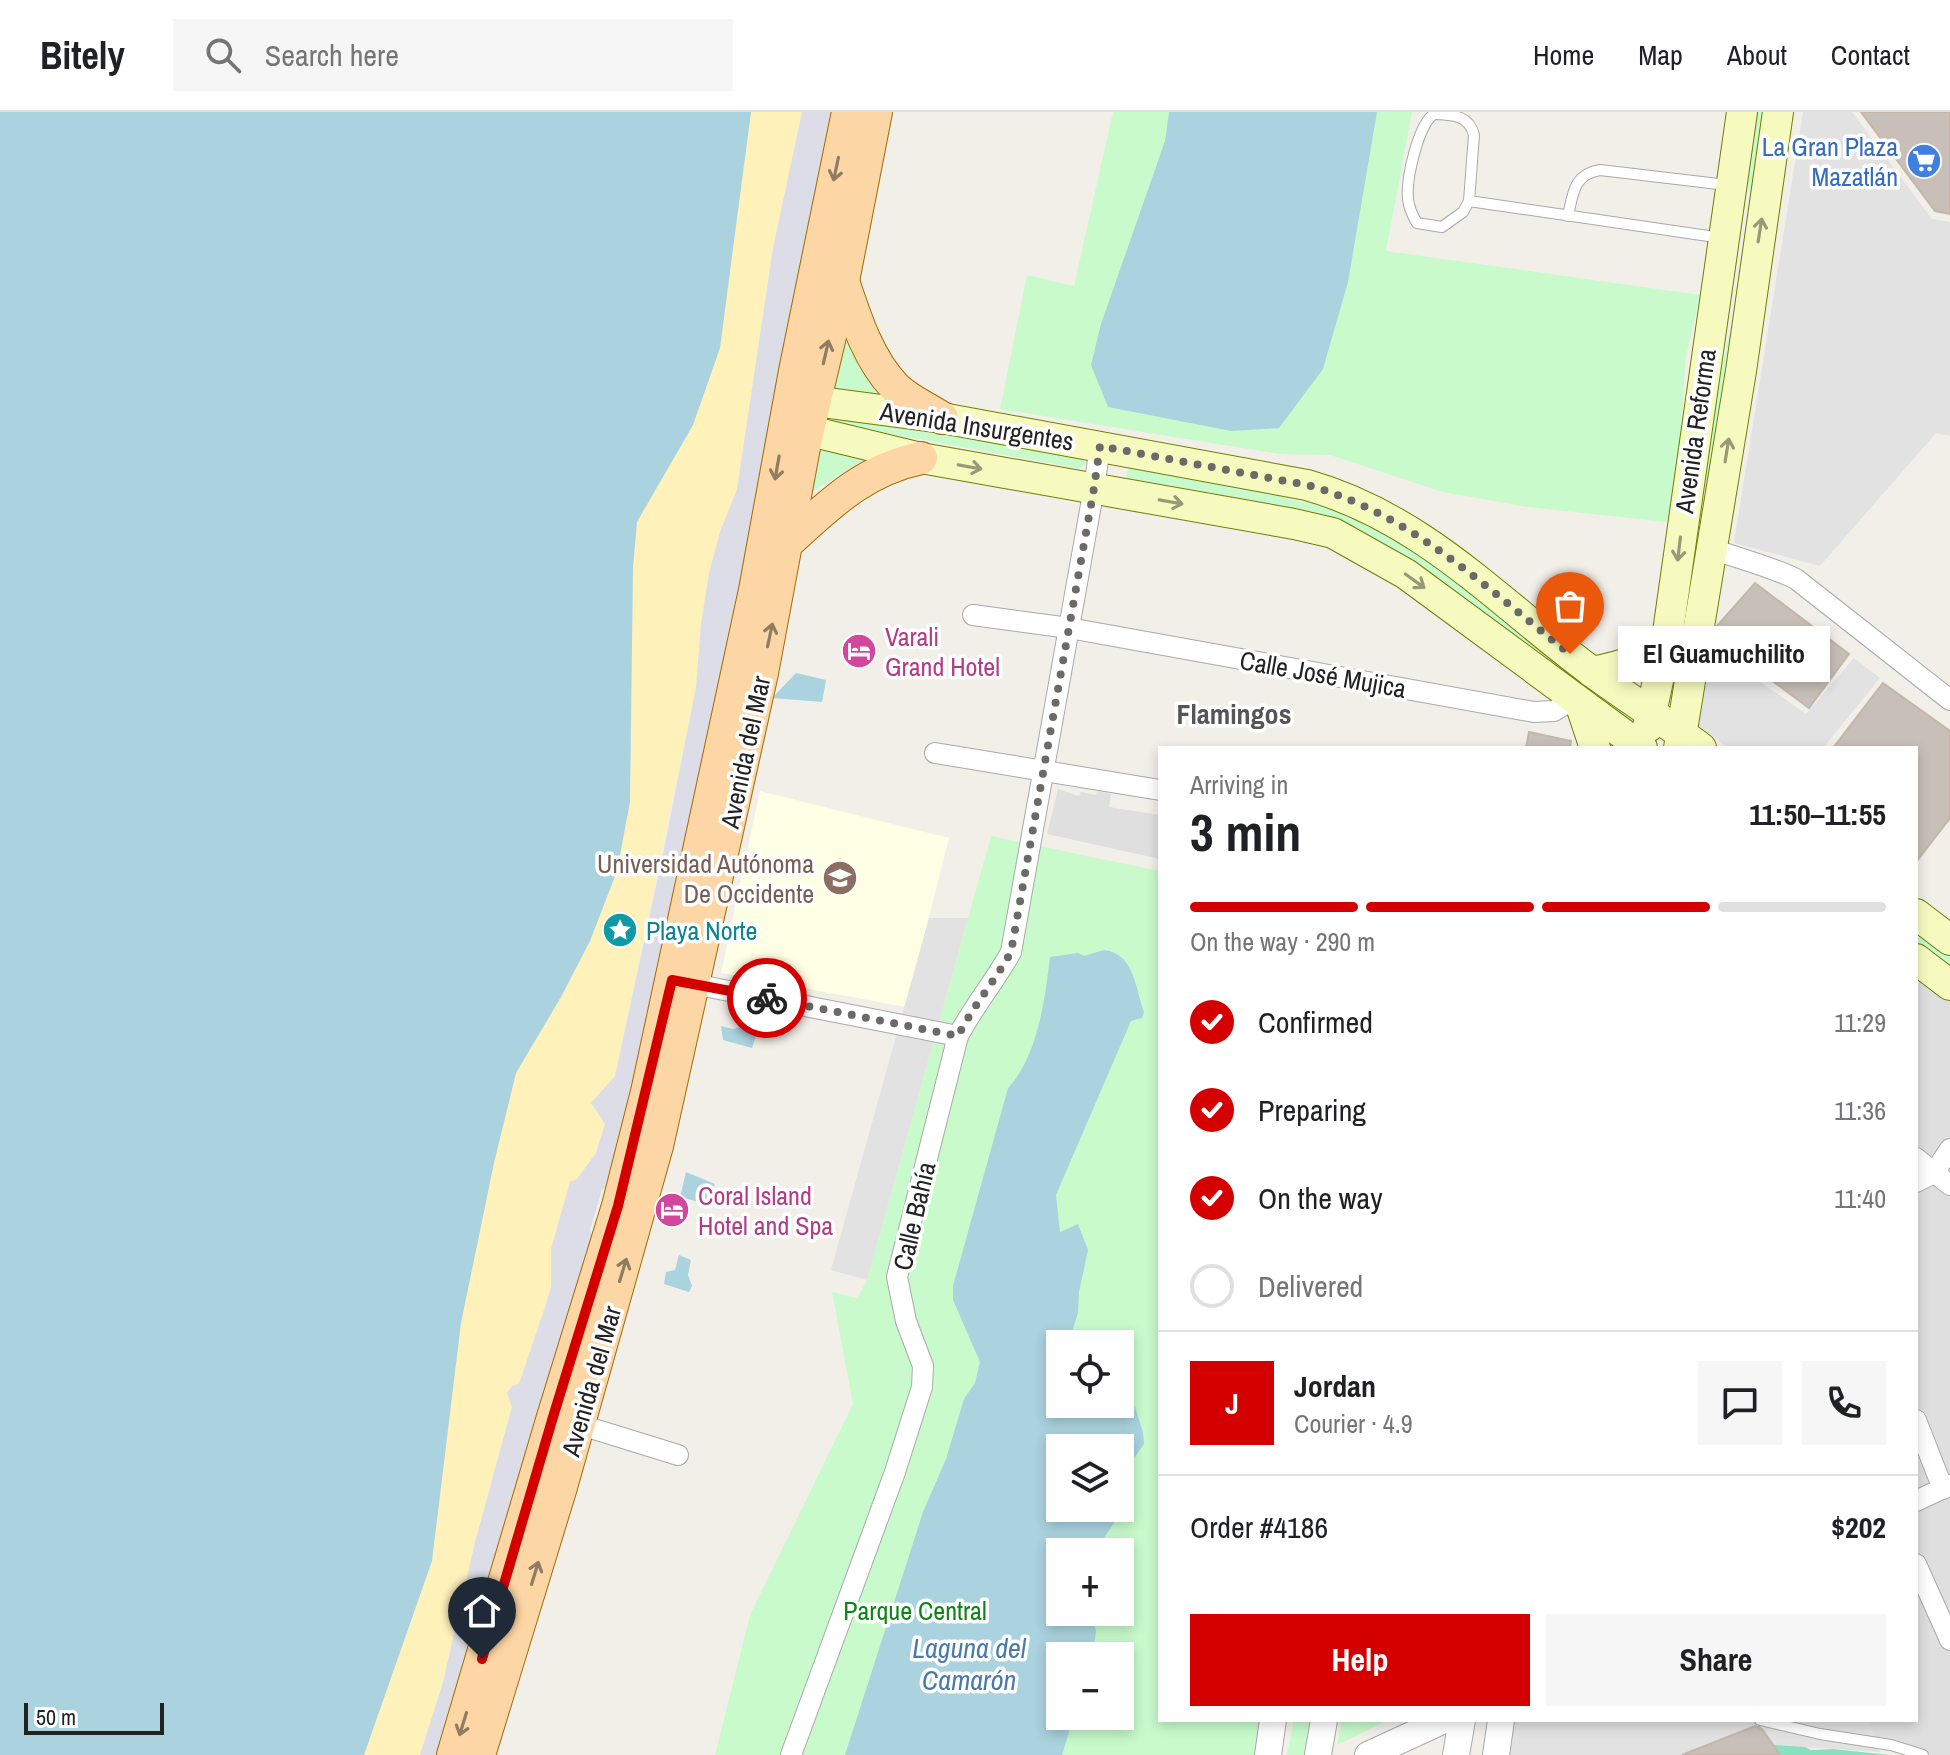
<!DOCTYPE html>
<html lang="en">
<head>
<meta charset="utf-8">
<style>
  :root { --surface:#fff; --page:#f6f6f6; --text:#202124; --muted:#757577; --line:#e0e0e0; --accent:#d40000 }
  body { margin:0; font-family:"Archivo Narrow",sans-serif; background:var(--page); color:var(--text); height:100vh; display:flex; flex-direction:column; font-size:30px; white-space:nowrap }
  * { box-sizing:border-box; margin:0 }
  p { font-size:26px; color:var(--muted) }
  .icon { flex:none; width:44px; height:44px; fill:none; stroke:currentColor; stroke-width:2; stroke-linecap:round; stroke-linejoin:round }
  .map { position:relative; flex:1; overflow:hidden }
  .details { position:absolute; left:1158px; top:634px; width:760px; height:976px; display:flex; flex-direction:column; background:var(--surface); border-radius:0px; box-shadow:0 4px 12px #0003 }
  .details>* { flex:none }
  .buttons { position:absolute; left:1046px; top:1218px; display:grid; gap:16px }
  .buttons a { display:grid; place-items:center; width:88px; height:88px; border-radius:0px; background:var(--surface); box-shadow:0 4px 12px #0003; font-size:40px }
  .scale { position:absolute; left:24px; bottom:20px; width:140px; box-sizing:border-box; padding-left:8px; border:4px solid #222; border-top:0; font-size:22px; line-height:28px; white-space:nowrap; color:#222; -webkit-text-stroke:6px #fff; paint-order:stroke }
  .pin { position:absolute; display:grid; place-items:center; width:68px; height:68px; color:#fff; margin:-82px -34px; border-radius:50% 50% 50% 0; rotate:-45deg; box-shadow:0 0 8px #0007 }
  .pin .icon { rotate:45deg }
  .courier { position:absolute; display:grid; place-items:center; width:80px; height:80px; margin:-40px; border:6px solid #d40000; border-radius:50%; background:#fff; color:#222; box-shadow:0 2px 10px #0007 }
  .bubble { position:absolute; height:56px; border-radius:0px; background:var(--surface); box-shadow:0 4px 12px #0003; font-size:26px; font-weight:800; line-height:56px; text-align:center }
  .overview em { font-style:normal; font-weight:800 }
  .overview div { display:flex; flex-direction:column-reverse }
  .overview { display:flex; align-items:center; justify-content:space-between; height:136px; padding:0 32px }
  h1 { font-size:52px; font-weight:800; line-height:60px }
  .bar { display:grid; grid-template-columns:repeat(4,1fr); gap:12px 8px; align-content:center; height:96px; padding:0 32px }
  .bar i { height:10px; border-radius:6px; background:var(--line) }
  .bar .current { background:var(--accent) }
  .bar p { grid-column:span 4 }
  .line { display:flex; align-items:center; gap:20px; padding:0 32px; border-top:2px solid var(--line) }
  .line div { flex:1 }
  .round { display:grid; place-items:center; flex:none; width:84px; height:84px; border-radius:0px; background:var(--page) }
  ol { padding:0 32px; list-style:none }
  li { display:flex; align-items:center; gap:24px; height:88px }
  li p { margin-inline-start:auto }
  li .icon { padding:8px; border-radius:50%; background:var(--accent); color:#fff; stroke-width:4 }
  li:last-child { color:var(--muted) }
  li i { width:44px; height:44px; border:4px solid var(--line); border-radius:50% }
  .primary-button { display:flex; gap:16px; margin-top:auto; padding:16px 32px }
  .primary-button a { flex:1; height:92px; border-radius:0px; background:var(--accent); color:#fff; font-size:32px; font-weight:800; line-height:92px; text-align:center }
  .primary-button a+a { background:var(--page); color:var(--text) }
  header { display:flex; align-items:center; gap:48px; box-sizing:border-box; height:112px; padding:0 40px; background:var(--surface); border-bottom:2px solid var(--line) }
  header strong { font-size:38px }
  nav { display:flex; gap:44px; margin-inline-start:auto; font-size:28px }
  .search { width:560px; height:72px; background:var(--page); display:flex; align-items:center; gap:20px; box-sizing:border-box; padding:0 28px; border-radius:0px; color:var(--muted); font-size:30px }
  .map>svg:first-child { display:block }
  .residential { fill:#e0dfdf }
  .education { fill:#ffffe5 }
  .sand { fill:#fff1ba }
  .park { fill:#c8facc; fill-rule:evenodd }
  .pitch { fill:#88e0be }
  .parking { fill:#e2e2e2 }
  .plaza { fill:#dddde8 }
  .water { fill:#aad3df }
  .building { fill:#c7bfb8; stroke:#c4b6ab; stroke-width:2 }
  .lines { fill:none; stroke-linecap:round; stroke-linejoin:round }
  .service-casing { stroke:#a9a9a9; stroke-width:12 }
  .minor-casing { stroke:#a9a9a9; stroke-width:22 }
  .tertiary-casing { stroke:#a9a9a9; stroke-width:28 }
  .secondary-casing { stroke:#707d05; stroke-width:32 }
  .primary-casing { stroke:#a06b00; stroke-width:34 }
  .service { stroke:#fff; stroke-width:10 }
  .minor { stroke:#fff; stroke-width:20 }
  .tertiary { stroke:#fff; stroke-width:26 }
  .secondary { stroke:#f7fabf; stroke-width:30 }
  .primary { stroke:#fcd6a4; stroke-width:32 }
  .oneway { stroke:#8f7c63 }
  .oneway2 { stroke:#979978 }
  .done { stroke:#6b6a68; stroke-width:8; stroke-dasharray:0 14.4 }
  .route { stroke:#d40000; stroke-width:10 }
  .labels { text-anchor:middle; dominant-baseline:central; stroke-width:7; stroke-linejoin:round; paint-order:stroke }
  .shop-label { font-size:26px; fill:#366cbe; stroke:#fff; text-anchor:end }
  .street-label { font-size:26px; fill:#222; stroke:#fff }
  .hotel-label { font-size:26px; fill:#b23c85; stroke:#fff; text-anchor:start }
  .education-label { font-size:26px; fill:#785e54; stroke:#fff; text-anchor:end }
  .culture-label { font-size:26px; fill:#0d838f; stroke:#fff; text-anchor:start }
  .park-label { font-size:26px; fill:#0c8416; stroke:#fff }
  .neighbourhood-label { font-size:28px; font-weight:bold; fill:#555; stroke:#fff }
  .water-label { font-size:28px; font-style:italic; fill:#4a7aab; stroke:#fff }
</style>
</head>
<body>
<header>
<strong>Bitely</strong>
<div class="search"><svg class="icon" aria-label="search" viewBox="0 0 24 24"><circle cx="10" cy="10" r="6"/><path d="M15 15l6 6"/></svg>Search here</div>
<nav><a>Home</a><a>Map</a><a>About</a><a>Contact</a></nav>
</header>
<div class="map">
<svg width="1950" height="1643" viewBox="0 0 1950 1643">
  <rect width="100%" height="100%" fill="#f2efe9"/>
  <g class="residential">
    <path d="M1058 677 1079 684 1081 680 1096 683 1097 679 1111 682 1109 695 1160 703V747L1047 722Z"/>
    <path d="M1916 860 1950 886V1025L1933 1052 1916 1037Z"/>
    <path d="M1934 1068 1950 1081V1366L1946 1368 1916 1291V1077Z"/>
    <path d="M1916 1326 1934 1373 1916 1382Z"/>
    <path d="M1950 1380V1513L1916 1437V1396Z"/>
    <path d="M1916 1464 1950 1537V1643H1933L1874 1626 1867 1608H1916Z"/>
  </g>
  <path class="education" d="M760 679 949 726 906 895 721 861Z"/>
  <path class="sand" d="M751 0H802L773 136 737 377 720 420 709 461 701 512 696 575 615 964 591 991 605 1012C599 1031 591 1062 570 1070L551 1137V1175L547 1189 519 1272 512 1274 507 1280 512 1295 475 1430 443 1570 420 1643H364L432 1449 461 1211 494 1051 516 961 561 885 590 829 617 759 630 690 633 455 637 410 693 313 739 92Z"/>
  <g class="park">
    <path d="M1113 0H1412L1386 139 1700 183 1686 245 1676 388 1666 410 1528 395 1443 380 1330 343 1279 342 1000 297 1027 163 1074 174Z"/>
    <path d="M1755 0H1767L1740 168 1750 80 1745 65Z"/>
    <path d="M845 218 888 283 831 280Z"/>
    <path d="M1737 222 1709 369 1705 367 1715 287 1729 223Z"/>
    <path d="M838 298 1082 339 1087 350 1080 357 833 311Z"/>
    <path d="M821 323 876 340 810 381Z"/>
    <path d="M1132 350 1342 399 1426 443 1651 609 1647 624 1427 459 1126 372 1127 360Z"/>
    <path d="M991 724 1160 759V1608H1269L1263 1643H715L750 1503 853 1292 832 1180 857 1186 867 1168ZM1060 1232H1120V1292H1060ZM1060 1336H1120V1396H1060ZM1060 1440H1120V1500H1060ZM1060 1544H1120V1604H1060Z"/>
    <path d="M1916 808 1950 834V857L1916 832Z"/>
    <path d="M1294 1608H1318L1311 1643H1287Z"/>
    <path d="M1342 1608H1389L1337 1633Z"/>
  </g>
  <path class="pitch" d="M1760 1613 1811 1638 1833 1637 1890 1643H1701L1697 1636Z"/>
  <g class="parking">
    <path d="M1803 0H1852L1932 107 1950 110V324L1936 321 1820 454 1734 431Z"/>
    <path d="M1708 533 1806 602 1854 546 1880 566 1823 636H1728L1698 613Z"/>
    <path d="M929 806H968L867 1168 831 1158Z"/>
    <path d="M1512 1608H1867L1880 1640 1774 1633 1759 1613 1698 1636 1701 1643H1509Z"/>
  </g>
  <path class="plaza" d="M802 0H836L741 475 615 1067 602 1078 590 1118 595 1133 444 1643H420L443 1570 475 1430 512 1295 507 1281 512 1274 519 1272 547 1189 551 1175V1137L570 1070 577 1067 596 1041 605 1012 591 991 615 964 664 737 696 575 701 512 709 461 720 420 737 377 773 136Z"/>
  <g class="water">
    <path d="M0 0H751L720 236 693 313 637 410 633 455 630 690 617 759 590 829 561 885 516 961 494 1051 461 1211 432 1449 364 1643H0Z"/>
    <path d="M1169 0H1377L1348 170 1323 257 1279 316 1231 319 1108 295 1091 253 1101 212 1165 29Z"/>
    <path d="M796 561 826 568 822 590 772 586Z"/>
    <path d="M1104 838C1135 842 1135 876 1144 900L1142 906 1131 909 1056 1083 1060 1120 1078 1112 1088 1138 1079 1180 1078 1201 1068 1232H1060V1292H1120V1286L1135 1295 1143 1320 1144 1332 1134 1346 1122 1373 1120 1392V1336H1060V1396H1120L1119 1404 1094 1440H1060V1500H1090L1096 1519 1093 1544H1060V1604H1074L1062 1643H845L923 1400 946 1347 964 1287 975 1271 980 1250 953 1188V1174L1008 976C1038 944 1045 887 1050 845L1078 841 1084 844Z"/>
    <path d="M748 913 757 921 752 936 723 928 721 914 733 917Z"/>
    <path d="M686 1060 715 1072 706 1092 680 1085Z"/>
    <path d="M679 1143 691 1148 688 1163 692 1174 689 1180 664 1172 666 1160 675 1158Z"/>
  </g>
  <g class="building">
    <path d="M1861 0H1950V102L1935 99Z"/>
    <path d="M1755 471 1849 542 1809 596 1715 526 1717 514Z"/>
    <path d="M1883 571 1950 619V706L1916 750V636H1833Z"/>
    <path d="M1529 620 1571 629 1570 636H1526Z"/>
    <path d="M1755 1614 1762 1617 1780 1643H1682Z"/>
  </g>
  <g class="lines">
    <g class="service-casing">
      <g id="service">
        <path d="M1469 89 1463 100 1442 115 1417 111C1412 103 1409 96 1408 87 1406 67 1418 13 1434 2 1453 3 1469 3 1474 23L1469 89 1722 126"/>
        <path d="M1568 104C1573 81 1574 62 1600 58L1727 73"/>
        <path d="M1760 1608 1820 1622 1891 1633 1923 1643"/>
      </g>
    </g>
    <g class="minor-casing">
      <g id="minor">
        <path d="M1712 437C1738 446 1772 455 1796 467L1950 588"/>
        <path d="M973 503 1069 516 1534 600 1554 599 1574 587"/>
        <path d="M935 641 1160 678"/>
        <path d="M683 870 958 924"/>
        <path d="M1916 1046 1950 1073"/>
        <path d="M1916 1070 1934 1061 1950 1037"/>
        <path d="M1916 1308 1943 1377"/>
        <path d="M568 1309 678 1343"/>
        <path d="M1916 1389 1950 1373"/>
        <path d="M1916 1452 1950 1528"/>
        <path d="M791 1643 895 1360 922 1275 923 1254 906 1209 897 1165 958 924C974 894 995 869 1011 840L1094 376 1100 334"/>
      </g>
    </g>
    <g class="tertiary-casing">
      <g id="tertiary">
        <path d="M1268 1643 1273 1608"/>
        <path d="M1318 1643 1324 1608"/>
        <path d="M1368 1643 1444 1608"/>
        <path d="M1456 1643 1462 1608"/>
        <path d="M1496 1643 1501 1608"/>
      </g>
    </g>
    <g class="secondary-casing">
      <g id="secondary">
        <path d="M791 286 942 306 1307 373C1423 406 1498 490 1591 559 1627 586 1665 609 1701 636"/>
        <path d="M785 313 921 346 1294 412 1333 421 1406 462 1642 636"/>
        <path d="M1592 560C1624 554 1642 548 1667 527"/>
        <path d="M1580 591 1595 636"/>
        <path d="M1648 615 1667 527 1742 0"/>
        <path d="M1679 636 1741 259 1778 0"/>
        <path d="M1916 802 1950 828"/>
        <path d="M1916 847 1950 873"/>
      </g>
    </g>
    <g class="primary-casing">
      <g id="primary">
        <path d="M843 169C855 205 868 247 895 275 908 288 927 296 942 306"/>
        <path d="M787 431C829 393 863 358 921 346"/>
        <path d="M453 1643 553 1305 618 1094 647 980 755 478 795 259 848 0"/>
        <path d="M479 1643 561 1375 657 1034 762 561 805 330 843 169 876 0"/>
      </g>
    </g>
    <use href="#service" class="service"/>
    <use href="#minor" class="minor"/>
    <use href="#tertiary" class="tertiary"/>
    <use href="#secondary" class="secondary"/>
    <use href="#primary" class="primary"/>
  </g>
  <defs><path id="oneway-shaft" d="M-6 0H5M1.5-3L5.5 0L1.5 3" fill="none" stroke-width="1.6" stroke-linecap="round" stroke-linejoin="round" transform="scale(2)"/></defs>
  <g class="oneway">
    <use href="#oneway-shaft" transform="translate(836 57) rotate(102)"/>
    <use href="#oneway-shaft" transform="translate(826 240) rotate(-77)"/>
    <use href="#oneway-shaft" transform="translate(777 356) rotate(100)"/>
    <use href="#oneway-shaft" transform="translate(770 523) rotate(-78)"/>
    <use href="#oneway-shaft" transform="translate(623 1158) rotate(-73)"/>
    <use href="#oneway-shaft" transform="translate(535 1461) rotate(-73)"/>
    <use href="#oneway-shaft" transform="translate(463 1612) rotate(107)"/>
  </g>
  <g class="oneway2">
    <use href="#oneway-shaft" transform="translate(1760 118) rotate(-81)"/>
    <use href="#oneway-shaft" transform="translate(1727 338) rotate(-81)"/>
    <use href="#oneway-shaft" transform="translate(970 355) rotate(10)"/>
    <use href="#oneway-shaft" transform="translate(1171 390) rotate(10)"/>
    <use href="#oneway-shaft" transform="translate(1679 437) rotate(97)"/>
    <use href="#oneway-shaft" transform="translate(1415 469) rotate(36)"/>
  </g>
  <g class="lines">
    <path class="done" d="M767 886 958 924C973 894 995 869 1011 840L1094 376 1100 334 1307 373C1412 402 1487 477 1570 542"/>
    <path class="route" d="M482 1547 553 1305 618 1094 672 868 767 886"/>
  </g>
  <defs>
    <g id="supermarket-disc" transform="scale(1.8)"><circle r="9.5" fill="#3f7fe0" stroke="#fff"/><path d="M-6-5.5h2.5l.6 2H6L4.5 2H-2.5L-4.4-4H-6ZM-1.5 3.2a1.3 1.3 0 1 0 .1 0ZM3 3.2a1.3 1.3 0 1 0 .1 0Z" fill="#fff"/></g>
    <g id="hotel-disc" transform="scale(1.8)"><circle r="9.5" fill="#d1479c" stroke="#fff"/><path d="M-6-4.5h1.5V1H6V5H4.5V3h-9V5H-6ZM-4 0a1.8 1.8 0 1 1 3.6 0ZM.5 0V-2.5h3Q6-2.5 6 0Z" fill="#fff"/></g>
    <g id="university-disc" transform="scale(1.8)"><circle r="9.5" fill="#8d6e63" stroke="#fff"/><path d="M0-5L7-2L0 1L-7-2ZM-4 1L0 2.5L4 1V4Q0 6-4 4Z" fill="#fff"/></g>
    <g id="sight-disc" transform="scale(1.8)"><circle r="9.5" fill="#0f9aa8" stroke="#fff"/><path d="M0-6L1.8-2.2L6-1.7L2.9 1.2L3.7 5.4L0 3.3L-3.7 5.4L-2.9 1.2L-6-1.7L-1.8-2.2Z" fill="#fff"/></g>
  </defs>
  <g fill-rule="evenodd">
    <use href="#supermarket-disc" x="1924" y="49"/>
    <use href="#hotel-disc" x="859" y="539"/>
    <use href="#university-disc" x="840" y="766"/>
    <use href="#sight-disc" x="620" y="818"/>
    <use href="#hotel-disc" x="672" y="1098"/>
  </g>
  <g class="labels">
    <g class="shop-label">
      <text x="1898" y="34">La Gran Plaza<tspan x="1898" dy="30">Mazatlán</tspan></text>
    </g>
    <g class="street-label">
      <text transform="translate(977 314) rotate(9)">Avenida Insurgentes</text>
      <text transform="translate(1695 319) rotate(-82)">Avenida Reforma</text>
      <text transform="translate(1323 562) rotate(10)">Calle José Mujica</text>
      <text transform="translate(745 640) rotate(-78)">Avenida del Mar</text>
      <text transform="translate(914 1104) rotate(-77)">Calle Bahía</text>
      <text transform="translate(591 1269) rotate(-74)">Avenida del Mar</text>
    </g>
    <g class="hotel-label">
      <text x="885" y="524">Varali<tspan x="885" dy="30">Grand Hotel</tspan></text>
      <text x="698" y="1083">Coral Island<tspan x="698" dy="30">Hotel and Spa</tspan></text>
    </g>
    <g class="education-label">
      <text x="814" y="751">Universidad Autónoma<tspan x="814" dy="30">De Occidente</tspan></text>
    </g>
    <g class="culture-label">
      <text x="646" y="818">Playa Norte</text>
    </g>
    <g class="park-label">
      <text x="915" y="1498">Parque Central</text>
    </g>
    <g class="neighbourhood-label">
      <text x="1234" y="602">Flamingos</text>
    </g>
    <g class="water-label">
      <text x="969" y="1536">Laguna del<tspan x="969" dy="32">Camarón</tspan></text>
    </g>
  </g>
</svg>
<div class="buttons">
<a><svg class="icon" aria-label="locate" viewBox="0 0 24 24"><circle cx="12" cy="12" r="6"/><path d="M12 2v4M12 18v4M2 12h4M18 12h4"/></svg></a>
<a><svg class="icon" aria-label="layers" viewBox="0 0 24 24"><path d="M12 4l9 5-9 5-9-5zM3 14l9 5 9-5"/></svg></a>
<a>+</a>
<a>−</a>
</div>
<div class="scale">50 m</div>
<div class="pin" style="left:1570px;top:542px;background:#ea580c"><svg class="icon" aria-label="bag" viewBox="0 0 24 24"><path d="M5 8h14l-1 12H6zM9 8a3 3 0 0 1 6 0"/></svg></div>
<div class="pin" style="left:482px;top:1547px;background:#1f2937"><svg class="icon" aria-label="home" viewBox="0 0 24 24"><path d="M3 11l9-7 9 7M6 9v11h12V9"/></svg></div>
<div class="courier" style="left:767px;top:886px"><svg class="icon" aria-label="bike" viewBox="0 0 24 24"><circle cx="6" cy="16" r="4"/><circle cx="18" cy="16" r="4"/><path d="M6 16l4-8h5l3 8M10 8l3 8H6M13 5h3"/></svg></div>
<div class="bubble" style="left:1618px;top:514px;width:212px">El Guamuchilito</div>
<section class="details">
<div class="overview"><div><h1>3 min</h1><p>Arriving in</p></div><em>11:50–11:55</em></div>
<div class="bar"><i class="current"></i><i class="current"></i><i class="current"></i><i></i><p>On the way · 290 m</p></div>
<ol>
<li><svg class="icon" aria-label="check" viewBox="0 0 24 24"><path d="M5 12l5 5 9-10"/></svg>Confirmed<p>11:29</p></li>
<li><svg class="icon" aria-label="check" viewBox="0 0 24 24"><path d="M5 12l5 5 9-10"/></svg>Preparing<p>11:36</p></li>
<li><svg class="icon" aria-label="check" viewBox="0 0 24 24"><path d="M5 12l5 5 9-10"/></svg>On the way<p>11:40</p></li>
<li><i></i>Delivered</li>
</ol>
<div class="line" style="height:144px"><b class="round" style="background:var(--accent);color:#fff">J</b><div><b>Jordan</b><p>Courier · 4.9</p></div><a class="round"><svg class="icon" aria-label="chat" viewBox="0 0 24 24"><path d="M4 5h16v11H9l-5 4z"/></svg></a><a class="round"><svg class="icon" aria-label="phone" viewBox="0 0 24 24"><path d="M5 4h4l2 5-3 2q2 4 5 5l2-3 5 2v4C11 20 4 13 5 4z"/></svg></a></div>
<div class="line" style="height:104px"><div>Order #4186</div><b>$202</b></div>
<div class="primary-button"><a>Help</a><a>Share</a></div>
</section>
</div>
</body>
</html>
